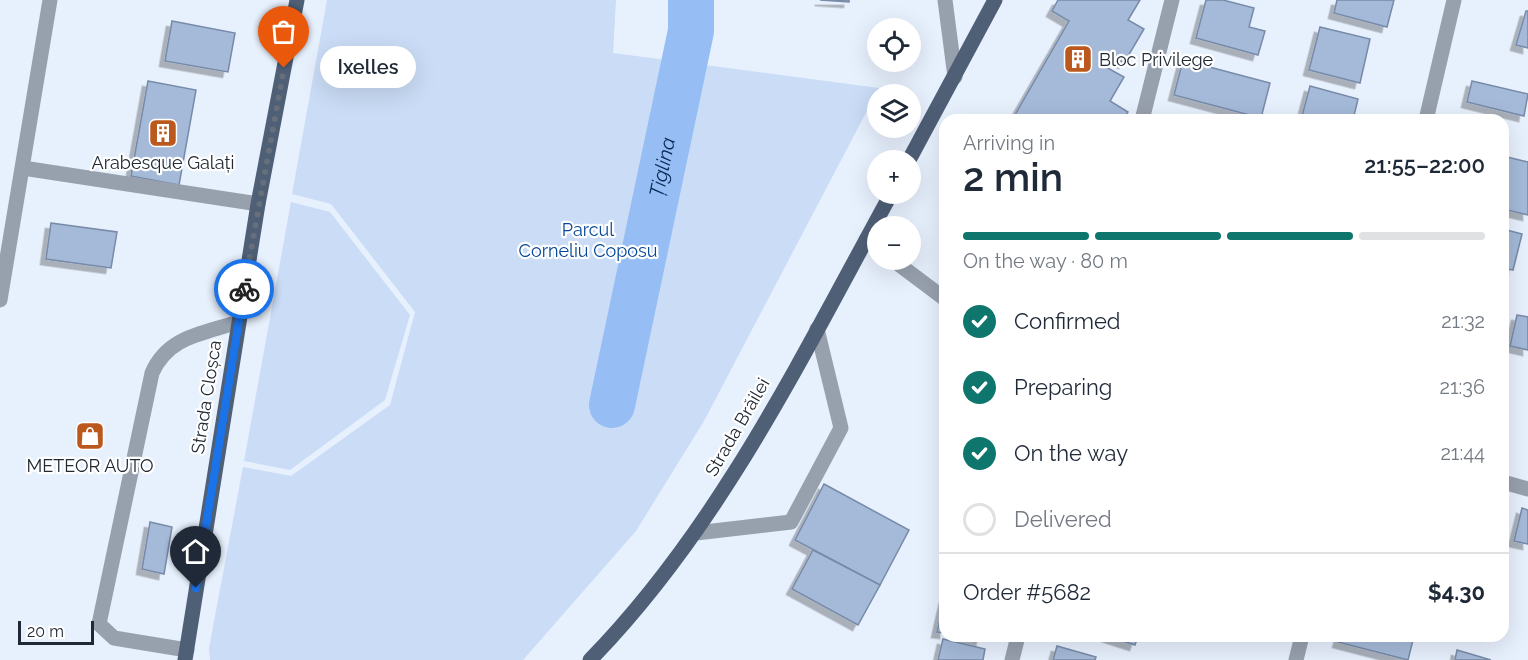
<!DOCTYPE html>
<html lang="en">
<head>
<meta charset="utf-8">
<style>
  :root { --surface:#fff; --page:#f2f2f3; --text:#1f2937; --muted:#747a83; --line:#e0e1e3; --accent:#0f766e }
  body { margin:0; font-family:Raleway,sans-serif; background:var(--page); color:var(--text); height:100vh; display:flex; flex-direction:column; font-size:22px; white-space:nowrap }
  * { box-sizing:border-box; margin:0 }
  p { font-size:20px; color:var(--muted) }
  .icon { flex:none; width:33px; height:33px; fill:none; stroke:currentColor; stroke-width:2; stroke-linecap:round; stroke-linejoin:round }
  .map { position:relative; flex:1; overflow:hidden }
  .drawer { position:absolute; left:939px; top:114px; width:570px; height:528px; display:flex; flex-direction:column; background:var(--surface); border-radius:18px; box-shadow:0 6px 24px #0002 }
  .drawer>* { flex:none }
  .tools { position:absolute; left:867px; top:18px; display:grid; gap:12px }
  .tools a { display:grid; place-items:center; width:54px; height:54px; border-radius:50%; background:var(--surface); box-shadow:0 6px 24px #0002; font-size:30px }
  .scale { position:absolute; left:18px; bottom:15px; width:76px; box-sizing:border-box; padding-left:6px; border:3px solid #212935; border-top:0; font-size:16px; line-height:21px; white-space:nowrap; color:#212935; -webkit-text-stroke:4px #fff; paint-order:stroke }
  .pin { position:absolute; display:grid; place-items:center; width:51px; height:51px; color:#fff; margin:-62px -26px; border-radius:50% 50% 50% 0; rotate:-45deg; box-shadow:0 0 6px #0007 }
  .pin .icon { rotate:45deg }
  .courier { position:absolute; display:grid; place-items:center; width:60px; height:60px; margin:-30px; border:4px solid #1a73e8; border-radius:50%; background:#fff; color:#222; box-shadow:0 2px 8px #0007 }
  .bubble { position:absolute; height:42px; border-radius:21px; background:var(--surface); box-shadow:0 6px 24px #0002; font-size:20px; font-weight:600; line-height:42px; text-align:center }
  .head em { font-style:normal; font-weight:600 }
  .head div { display:flex; flex-direction:column-reverse }
  .head { display:flex; align-items:center; justify-content:space-between; height:102px; padding:0 24px }
  h1 { font-size:39px; font-weight:600; line-height:45px }
  .bar { display:grid; grid-template-columns:repeat(4,1fr); gap:9px 6px; align-content:center; height:72px; padding:0 24px }
  .bar i { height:8px; border-radius:4px; background:var(--line) }
  .bar .active { background:var(--accent) }
  .bar p { grid-column:span 4 }
  .line { display:flex; align-items:center; gap:15px; padding:0 24px; border-top:2px solid var(--line) }
  .line div { flex:1 }
  ol { padding:0 24px; list-style:none }
  li { display:flex; align-items:center; gap:18px; height:66px }
  li p { margin-inline-start:auto }
  li .icon { padding:6px; border-radius:50%; background:var(--accent); color:#fff; stroke-width:4 }
  li:last-child { color:var(--muted) }
  li i { width:33px; height:33px; border:3px solid var(--line); border-radius:50% }
  .map>svg:first-child { display:block }
  .green { fill:#cadcf6 }
  .lines { fill:none; stroke-linecap:round; stroke-linejoin:round }
  .river { stroke:#96bef5; stroke-width:46 }
  .building { fill:#a5bad9; stroke:#778ba8; stroke-width:1.5; filter:url(#shadow) }
  .minor { stroke:#97a0ad; stroke-width:15 }
  .major { stroke:#4f5f76; stroke-width:15 }
  .done { stroke:#666f7b; stroke-width:6; stroke-dasharray:0 10.8 }
  .route { stroke:#1a73e8; stroke-width:8 }
  .labels { text-anchor:middle; dominant-baseline:central; stroke-width:4.5; stroke-linejoin:round; paint-order:stroke }
  .poi-label { font-size:18px; fill:#212935; stroke:#fff }
  .park-label { font-size:18px; fill:#054897; stroke:#fff }
  .street-label { font-size:18px; fill:#212935; stroke:#fff }
  .water-label { font-size:20px; font-style:italic; fill:#0b2b56; stroke:#fff }
</style>
</head>
<body>
<div class="map">
<svg width="1528" height="660" viewBox="0 0 1528 660">
  <defs>
    <filter id="shadow"><feDropShadow dx="-5.5" dy="5.5" stdDeviation="0" flood-color="#0004"/></filter>
  </defs>
  <rect width="100%" height="100%" fill="#e7f0fd"/>
  <g class="green">
    <path d="M327 0H616L613 53 879 88 704 421 636 531 523 660H210L209 648 243 467 291 476 390 405 415 312 331 204 292 194Z"/>
    <path d="M291 202 330 212 410 315 385 400 290 470 244 461Z"/>
  </g>
  <g class="lines">
    <path class="river" id="s1" d="M612 405 691 31V0"/>
  </g>
  <g class="building">
    <path d="M820 0H849V2Z"/>
    <path d="M1058 0H1140L1128 20 1144 29 1124 63 1110 55 1104 66 1124 77 1110 101 1128 112 1123 120H1012L1069 21 1052 11Z"/>
    <path d="M1206 0H1223L1254 8 1249 27 1265 31 1258 55 1196 38Z"/>
    <path d="M1337 0H1394L1387 27 1334 13Z"/>
    <path d="M1526 11H1528V48L1516 45Z"/>
    <path d="M172 21 235 33 228 72 165 61Z"/>
    <path d="M1320 27 1370 39 1360 83 1309 70Z"/>
    <path d="M1183 60 1270 83 1261 118 1174 95Z"/>
    <path d="M148 81 196 90 179 185 131 176Z"/>
    <path d="M1472 81 1528 94 1524 116 1467 102Z"/>
    <path d="M1310 86 1358 99 1353 120H1301Z"/>
    <path d="M1503 156 1528 162V215L1503 209Z"/>
    <path d="M51 223 117 232 111 268 46 259Z"/>
    <path d="M1503 229 1522 234 1513 270 1503 268Z"/>
    <path d="M1517 315 1528 317V350L1510 346Z"/>
    <path d="M824 484 909 530 880 585 795 540Z"/>
    <path d="M1522 508 1528 510V544L1514 541Z"/>
    <path d="M150 522 172 527 164 574 142 569Z"/>
    <path d="M813 550 880 585 858 625 792 589Z"/>
    <path d="M945 597V633L937 632Z"/>
    <path d="M957 636H982L981 641Z"/>
    <path d="M1107 636H1138L1135 645Z"/>
    <path d="M1340 636H1414L1408 660 1338 642Z"/>
    <path d="M943 639 985 649 983 660H938Z"/>
    <path d="M1057 646 1096 657 1095 660H1053Z"/>
    <path d="M1457 650 1491 660H1455Z"/>
  </g>
  <g class="lines">
    <g class="minor">
      <path d="M945 0 955 77"/>
      <path d="M1142 120 1172 0"/>
      <path d="M1426 120 1454 0"/>
      <path d="M23 168 258 204"/>
      <path d="M866 240 878 248"/>
      <path d="M893 260 945 299"/>
      <path d="M0 300 50 0"/>
      <path d="M1503 482 1528 489"/>
      <path d="M696 533 791 522 841 428 817 329"/>
      <path d="M187 650 114 638 99 624 152 373C168 336 203 334 238 322"/>
      <path d="M1012 660 1018 636"/>
      <path d="M1296 660 1302 636"/>
    </g>
    <g class="major">
      <path d="M909 160 995 0"/>
      <path d="M185 660 258 204 297 0"/>
      <path d="M590 660C720 527 802 356 891 194"/>
    </g>
  </g>
  <g class="lines">
    <path class="done" d="M244 289 284 68"/>
    <path class="route" d="M196 588 244 289"/>
  </g>
  <defs>
    <g id="building-square" transform="scale(1.5)"><rect x="-9" y="-9" width="18" height="18" rx="4" fill="#ba581d" stroke="#fff"/><path d="M-4-6H4V6H1V3H-1V6H-4ZM-2.5-4.3h1.7v1.8h-1.7ZM.8-4.3h1.7v1.8H.8ZM-2.5-1h1.7V.8h-1.7ZM.8-1h1.7V.8H.8Z" fill="#fff"/></g>
    <g id="shop-square" transform="scale(1.5)"><rect x="-9" y="-9" width="18" height="18" rx="4" fill="#ba581d" stroke="#fff"/><path d="M-5-2.5h2.3a2.7 3.5 0 0 1 5.4 0H5L5.5 6h-11ZM-1.5-2.5h3a1.5 2.3 0 0 0-3 0Z" fill="#fff"/></g>
  </defs>
  <g fill-rule="evenodd">
    <use href="#building-square" x="1078" y="59"/>
    <use href="#building-square" x="163" y="133"/>
    <use href="#shop-square" x="90" y="436"/>
  </g>
  <g class="labels">
    <g class="poi-label">
      <text x="1099" y="59" text-anchor="start">Bloc Privilege</text>
      <text x="163" y="162">Arabesque Galați</text>
      <text x="90" y="465">METEOR AUTO</text>
    </g>
    <g class="park-label">
      <text x="588" y="229">Parcul<tspan x="588" dy="21">Corneliu Coposu</tspan></text>
    </g>
    <g class="street-label">
      <text transform="translate(206 397) rotate(-81)">Strada Cloșca</text>
      <text transform="translate(737 427) rotate(-60)">Strada Brăilei</text>
    </g>
    <g class="water-label">
      <text stroke="none"><textPath href="#s1" startOffset="243">Țiglina</textPath></text>
    </g>
  </g>
</svg>
<div class="tools">
<a><svg class="icon" aria-label="locate" viewBox="0 0 24 24"><circle cx="12" cy="12" r="6"/><path d="M12 2v4M12 18v4M2 12h4M18 12h4"/></svg></a>
<a><svg class="icon" aria-label="layers" viewBox="0 0 24 24"><path d="M12 4l9 5-9 5-9-5zM3 14l9 5 9-5"/></svg></a>
<a>+</a>
<a>−</a>
</div>
<div class="scale">20 m</div>
<div class="pin" style="left:284px;top:68px;background:#ea580c"><svg class="icon" aria-label="bag" viewBox="0 0 24 24"><path d="M5 8h14l-1 12H6zM9 8a3 3 0 0 1 6 0"/></svg></div>
<div class="pin" style="left:196px;top:588px;background:#1f2937"><svg class="icon" aria-label="home" viewBox="0 0 24 24"><path d="M3 11l9-7 9 7M6 9v11h12V9"/></svg></div>
<div class="courier" style="left:244px;top:289px"><svg class="icon" aria-label="bike" viewBox="0 0 24 24"><circle cx="6" cy="16" r="4"/><circle cx="18" cy="16" r="4"/><path d="M6 16l4-8h5l3 8M10 8l3 8H6M13 5h3"/></svg></div>
<div class="bubble" style="left:320px;top:46px;width:96px">Ixelles</div>
<section class="drawer">
<div class="head"><div><h1>2 min</h1><p>Arriving in</p></div><em>21:55–22:00</em></div>
<div class="bar"><i class="active"></i><i class="active"></i><i class="active"></i><i></i><p>On the way · 80 m</p></div>
<ol>
<li><svg class="icon" aria-label="check" viewBox="0 0 24 24"><path d="M5 12l5 5 9-10"/></svg>Confirmed<p>21:32</p></li>
<li><svg class="icon" aria-label="check" viewBox="0 0 24 24"><path d="M5 12l5 5 9-10"/></svg>Preparing<p>21:36</p></li>
<li><svg class="icon" aria-label="check" viewBox="0 0 24 24"><path d="M5 12l5 5 9-10"/></svg>On the way<p>21:44</p></li>
<li><i></i>Delivered</li>
</ol>
<div class="line" style="height:78px"><div>Order #5682</div><b>$4.30</b></div>
</section>
</div>
</body>
</html>
